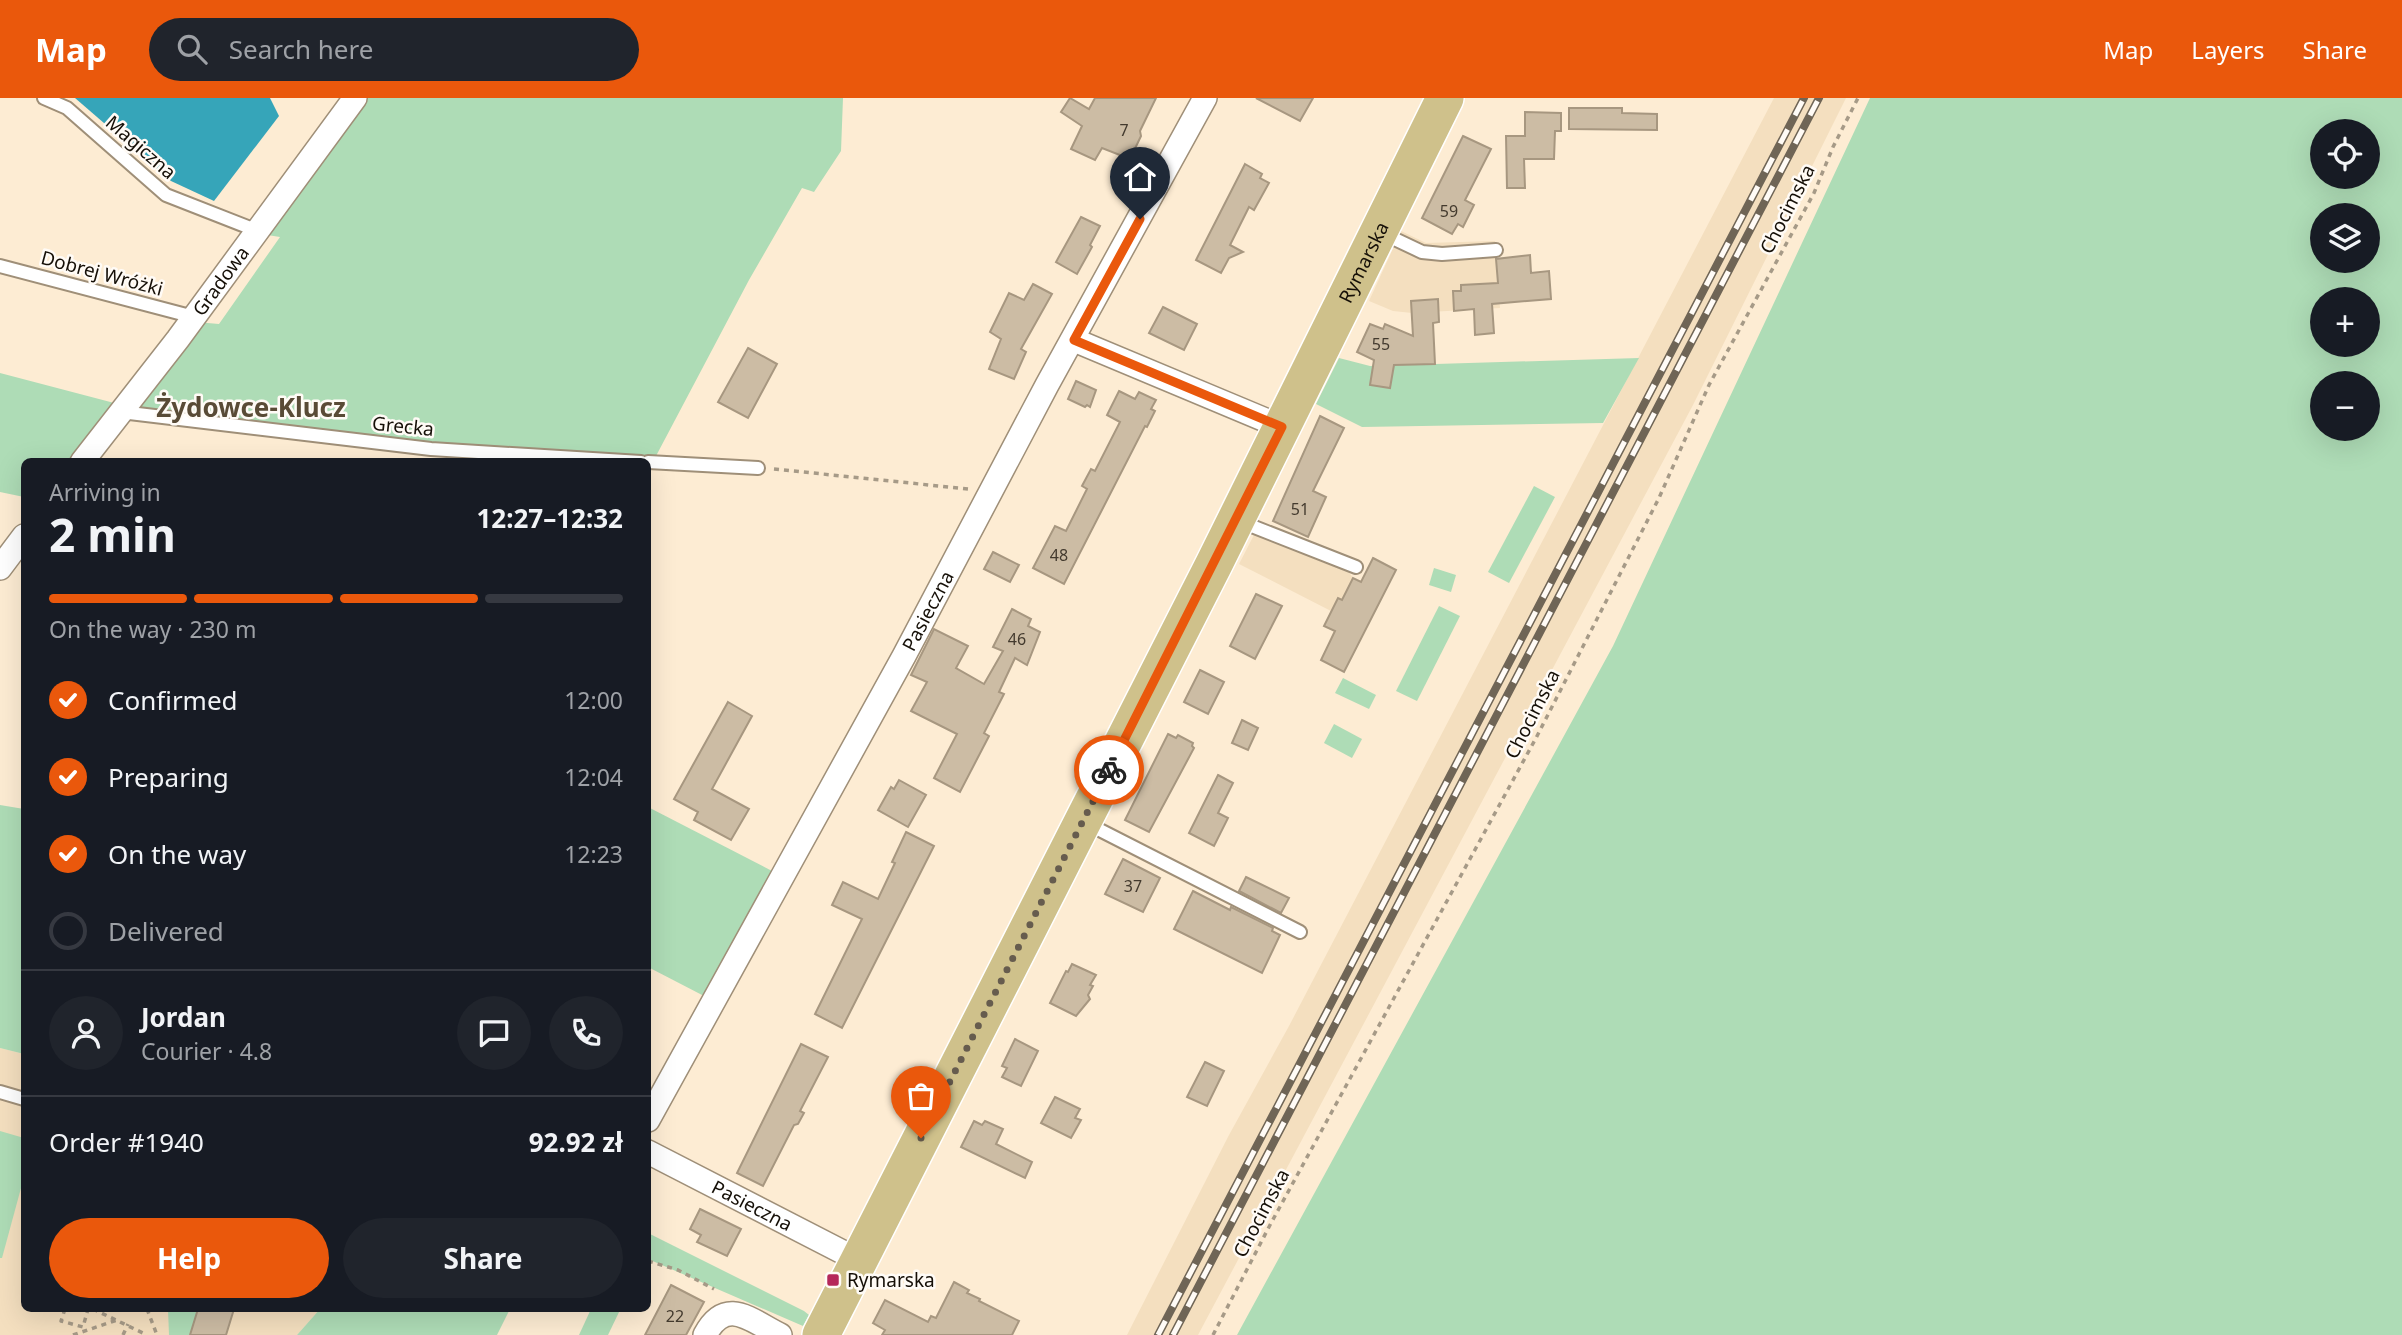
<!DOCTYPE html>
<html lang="en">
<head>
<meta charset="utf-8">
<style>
  :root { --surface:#171b24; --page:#20242c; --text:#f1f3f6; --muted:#9ea1a6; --line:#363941; --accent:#ea580c }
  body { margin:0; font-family:"Noto Sans",sans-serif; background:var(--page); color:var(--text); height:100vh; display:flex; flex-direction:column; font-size:26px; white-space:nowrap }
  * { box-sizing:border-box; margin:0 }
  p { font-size:23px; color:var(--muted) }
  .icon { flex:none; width:38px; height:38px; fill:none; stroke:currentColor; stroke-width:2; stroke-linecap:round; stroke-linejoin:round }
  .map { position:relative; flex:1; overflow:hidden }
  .drawer { position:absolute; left:21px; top:360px; width:630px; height:854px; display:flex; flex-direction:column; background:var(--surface); border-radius:10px; box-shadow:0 7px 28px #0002 }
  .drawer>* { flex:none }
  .tools { position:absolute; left:2310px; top:21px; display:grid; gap:14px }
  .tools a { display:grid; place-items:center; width:70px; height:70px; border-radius:50%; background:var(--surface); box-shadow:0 7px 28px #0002; font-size:35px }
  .pin { position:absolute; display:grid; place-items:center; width:60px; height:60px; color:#fff; margin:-72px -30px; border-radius:50% 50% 50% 0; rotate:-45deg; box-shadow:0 0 7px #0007 }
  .pin .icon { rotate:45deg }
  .courier { position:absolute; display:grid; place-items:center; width:70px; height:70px; margin:-35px; border:5px solid #ea580c; border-radius:50%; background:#fff; color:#222; box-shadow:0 2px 9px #0007 }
  .headline em { font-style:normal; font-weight:700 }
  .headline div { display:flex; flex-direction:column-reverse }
  .headline { display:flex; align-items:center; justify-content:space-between; height:119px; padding:0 28px }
  h1 { font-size:46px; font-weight:700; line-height:52px }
  .bar { display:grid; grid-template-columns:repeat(4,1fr); gap:10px 7px; align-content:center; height:84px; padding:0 28px }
  .bar i { height:9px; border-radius:5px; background:var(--line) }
  .bar .on { background:var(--accent) }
  .bar p { grid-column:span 4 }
  .line { display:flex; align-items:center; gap:18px; padding:0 28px; border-top:2px solid var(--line) }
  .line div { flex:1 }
  .round { display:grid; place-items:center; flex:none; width:74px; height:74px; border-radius:37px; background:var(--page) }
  ol { padding:0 28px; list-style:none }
  li { display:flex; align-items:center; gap:21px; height:77px }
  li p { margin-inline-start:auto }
  li .icon { padding:7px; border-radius:50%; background:var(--accent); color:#fff; stroke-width:4 }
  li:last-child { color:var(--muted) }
  li i { width:38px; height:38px; border:4px solid var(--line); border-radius:50% }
  .cta { display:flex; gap:14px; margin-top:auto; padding:14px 28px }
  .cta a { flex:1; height:80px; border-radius:42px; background:var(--accent); color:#fff; font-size:28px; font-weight:700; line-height:80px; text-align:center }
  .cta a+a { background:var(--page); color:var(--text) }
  header { display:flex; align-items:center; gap:42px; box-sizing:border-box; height:98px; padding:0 35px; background:var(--accent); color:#fff }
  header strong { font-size:33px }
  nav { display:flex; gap:38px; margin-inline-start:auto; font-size:24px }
  .search { width:490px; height:63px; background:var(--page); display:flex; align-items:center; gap:18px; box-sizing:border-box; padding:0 24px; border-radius:38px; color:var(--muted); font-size:26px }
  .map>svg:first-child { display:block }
  .built { fill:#f4dfbf }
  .green { fill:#aedcb6; fill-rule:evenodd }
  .water { fill:#36a5b9 }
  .building { fill:#ccbca4; stroke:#a79780; stroke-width:2 }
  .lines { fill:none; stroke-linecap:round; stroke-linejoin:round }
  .service-casing { stroke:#9f8f78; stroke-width:16 }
  .minor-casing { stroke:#9f8f78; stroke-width:26 }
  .primary-casing { stroke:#fff; stroke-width:40 }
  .path { stroke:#a69a87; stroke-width:3.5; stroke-dasharray:5 5; stroke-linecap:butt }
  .service { stroke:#fff; stroke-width:12 }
  .minor { stroke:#fff; stroke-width:23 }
  .primary { stroke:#cfc18b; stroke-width:37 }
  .rail-casing { stroke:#6f6556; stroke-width:8 }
  .rail { stroke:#fffbf6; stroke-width:5; stroke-dasharray:16; stroke-linecap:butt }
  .done { stroke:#665c4e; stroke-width:7; stroke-dasharray:0 12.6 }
  .route { stroke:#ea580c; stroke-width:9 }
  .poi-dot { fill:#b5275a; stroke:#fffbf6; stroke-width:2.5 }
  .labels { text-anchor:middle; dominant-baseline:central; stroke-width:5; stroke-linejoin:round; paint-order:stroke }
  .number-label { font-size:16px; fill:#433a2e }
  .street-label { font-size:19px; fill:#150f07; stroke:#fffbf6 }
  .poi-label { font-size:19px; fill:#150f07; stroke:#fffbf6; text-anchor:start }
  .district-label { font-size:26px; font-weight:bold; fill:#594b36; stroke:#fffbf6 }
</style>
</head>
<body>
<header>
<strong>Map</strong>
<div class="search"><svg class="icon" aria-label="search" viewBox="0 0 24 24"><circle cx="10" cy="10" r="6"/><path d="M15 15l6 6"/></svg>Search here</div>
<nav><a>Map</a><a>Layers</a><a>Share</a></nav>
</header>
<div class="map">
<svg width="2402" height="1237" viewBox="0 0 2402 1237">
  <rect width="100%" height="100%" fill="#fdecd3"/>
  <g class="built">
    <path d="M1774 0H1846L1693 307 1198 1237H1127L1229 1037 1289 928Z"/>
    <path d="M1401 133 1426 145 1495 143 1500 210 1412 215 1393 213 1369 203Z"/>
    <path d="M1255 435 1345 469 1353 480 1349 487 1357 491 1349 505 1338 500 1331 513 1239 466Z"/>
    <path d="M0 950 24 956V1211H320L297 1237H0Z"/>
  </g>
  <g class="green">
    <path d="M368 0H843L841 53 814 94 802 90 749 182 656 358C481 353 308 332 134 308L196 224 219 226 280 139 261 136Z"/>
    <path d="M1870 0H2402V1237H1237L1613 548ZM2322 33H2368V79H2322ZM2322 117H2368V163H2322ZM2322 201H2368V247H2322ZM2322 285H2368V331H2322Z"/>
    <path d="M1339 260 1370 268 1639 260 1603 325 1362 329 1316 306Z"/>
    <path d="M0 275 118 306 72 364H24V399L0 394Z"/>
    <path d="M1534 388 1555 399 1509 485 1488 474Z"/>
    <path d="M1434 470 1456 477 1451 494 1429 487Z"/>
    <path d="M1439 508 1460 518 1417 603 1396 593Z"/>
    <path d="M1343 580 1376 597 1369 611 1335 595Z"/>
    <path d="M1334 626 1362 641 1352 660 1324 645Z"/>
    <path d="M0 707 24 711V956L0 950Z"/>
    <path d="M648 709 772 773 704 898 648 869Z"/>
    <path d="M0 1033 24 1040V1079L2 1160H0Z"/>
    <path d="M648 1135 804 1213 809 1217 803 1228 648 1161Z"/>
    <path d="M168 1211H198L190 1237H169Z"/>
    <path d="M320 1211H510L497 1237H297Z"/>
    <path d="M591 1211 620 1212 608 1237H579Z"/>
  </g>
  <path class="water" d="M75 0H270L279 18 214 103 171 83Z"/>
  <g class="building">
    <path d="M1070 0 1089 11 1095 0H1156L1140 33 1141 38 1130 61 1102 50 1095 62 1071 51 1082 28 1061 14Z"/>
    <path d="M1256 0H1313L1300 23Z"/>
    <path d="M1569 10H1622V15L1657 16V32L1569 31Z"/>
    <path d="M1525 14 1561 15V33H1555L1554 61H1524L1525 90H1507L1506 38H1525Z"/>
    <path d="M1463 38 1491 51 1465 102 1474 107 1463 129 1458 126 1452 136 1422 120Z"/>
    <path d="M1245 66 1262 76 1260 80 1269 85 1254 112 1249 109 1230 147 1243 154 1229 160 1221 175 1196 162Z"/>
    <path d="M1081 119 1100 128 1090 147 1092 149 1077 176 1056 164Z"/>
    <path d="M1530 157 1531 175 1549 173 1551 201 1492 206 1494 235 1475 237 1474 211 1454 213 1453 193H1461V187L1498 185 1496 161Z"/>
    <path d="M1033 186 1052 196 1021 251 1026 254 1014 281 989 271 1001 241 990 234 1009 195 1024 202Z"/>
    <path d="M1438 201 1439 224 1433 225 1435 266 1394 267 1390 290 1370 287 1374 262 1357 254 1370 226 1383 231 1385 226 1413 238 1411 203Z"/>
    <path d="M1163 209 1197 226 1184 252 1149 235Z"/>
    <path d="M748 250 777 266 748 320 718 304Z"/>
    <path d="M1076 283 1096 292 1090 309 1087 307 1085 309 1068 301Z"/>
    <path d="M1119 293 1135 301 1139 294 1156 302 1151 311 1155 313 1147 329 1145 328 1064 486 1033 470 1055 428 1066 433 1087 391 1082 388 1091 371 1095 373 1120 324 1107 317Z"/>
    <path d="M1320 318 1344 330 1313 393 1326 399 1308 439 1273 423Z"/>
    <path d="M993 454 1019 467 1010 484 984 471Z"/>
    <path d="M1373 460 1396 472 1344 574 1321 562 1335 533 1324 528 1338 500 1342 502 1353 480 1361 484Z"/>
    <path d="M1256 496 1282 508 1255 561 1230 548Z"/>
    <path d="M1012 511 1031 521 1028 528 1040 534 1027 567 1015 560 999 594 1004 596 984 635 989 638 960 694 934 680 957 636 911 613 927 584 911 577 934 531 968 548 956 570 984 586 1003 553 993 549Z"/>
    <path d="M1200 572 1224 584 1208 616 1184 604Z"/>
    <path d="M728 604 752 618 712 691 749 711 731 742 694 722 698 714 674 701Z"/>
    <path d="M1242 622 1258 630 1248 652 1232 645Z"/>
    <path d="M1168 636 1176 640 1178 637 1193 645 1192 648 1194 650 1149 734 1125 722Z"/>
    <path d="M1218 677 1233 685 1218 715 1228 720 1214 748 1189 735Z"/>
    <path d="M899 682 926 697 908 729 878 712 891 689 894 691Z"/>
    <path d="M906 734 934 748 842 930 815 916 862 821 832 807 843 784 878 801 895 765 892 764Z"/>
    <path d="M1123 761 1160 780 1143 814 1105 796Z"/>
    <path d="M1246 779 1289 800 1281 815 1239 793Z"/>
    <path d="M1193 793 1230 812 1231 809 1273 830 1272 833 1280 837 1262 875 1174 831Z"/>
    <path d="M1072 866 1096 877 1090 887 1093 888 1088 897 1090 901 1076 918 1050 905 1066 873 1068 874Z"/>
    <path d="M1015 941 1038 953 1021 988 1002 979 1007 970 1002 968Z"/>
    <path d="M801 946 828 959 800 1013 804 1015 798 1026 794 1027 763 1088 737 1075Z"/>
    <path d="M1205 964 1224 973 1207 1008 1187 999Z"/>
    <path d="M1055 999 1080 1011 1075 1020 1081 1022 1071 1040 1041 1025Z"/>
    <path d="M974 1023 982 1027 985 1023 1003 1031 996 1046 1032 1064 1025 1080 961 1049Z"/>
    <path d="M700 1111 741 1131 727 1158 697 1144 701 1137 690 1131Z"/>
    <path d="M954 1184 969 1192 967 1195 980 1201 979 1203 1019 1223 1012 1237H882L885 1232 873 1225 885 1202 928 1224 931 1218 936 1220Z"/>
    <path d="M671 1187 704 1204 686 1237H645Z"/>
    <path d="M198 1211H234L226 1237H190Z"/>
  </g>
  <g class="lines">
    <g class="service-casing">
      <g id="service">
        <path d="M44 0 67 10 166 97 258 133"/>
        <path d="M1382 135 1422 154 1442 156 1496 152"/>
        <path d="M0 168 194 219"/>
        <path d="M121 314 431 351 641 364"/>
        <path d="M648 364 758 370"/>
        <path d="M1239 423 1356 469"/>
        <path d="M1086 725 1300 834"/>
        <path d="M0 994 24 1001"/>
      </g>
    </g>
    <g class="minor-casing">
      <g id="minor">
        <path d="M1074 242 1282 329"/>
        <path id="s1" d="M82 364 178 241 355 0"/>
        <path d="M0 470 24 438"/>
        <path id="s2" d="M648 1022 904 558 1047 287 1205 0"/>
        <path id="s3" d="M648 1054 858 1162"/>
        <path d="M705 1237C726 1198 750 1222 780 1237"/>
      </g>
    </g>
    <g class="primary-casing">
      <g id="primary">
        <path id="s4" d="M821 1237 1214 466 1445 0"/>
      </g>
    </g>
    <g class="path">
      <path d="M774 371 968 391"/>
      <path d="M648 1163 678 1172 714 1191"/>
      <path d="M65 1211 61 1223 83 1229 88 1211"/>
      <path d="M93 1211 147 1237"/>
      <path d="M147 1211 157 1237"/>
      <path d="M73 1237 117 1222"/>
      <path d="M123 1237 128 1226"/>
      <path d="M1213 1237 1270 1127 1536 640 1659 400 1709 287 1814 95 1833 49 1858 0"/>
    </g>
    <use href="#service" class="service"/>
    <use href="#minor" class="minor"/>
    <use href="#primary" class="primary"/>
    <g class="rail-casing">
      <g id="rail">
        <path d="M1158 1237 1804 0"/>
        <path d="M1173 1237 1819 0"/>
      </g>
    </g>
    <use href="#rail" class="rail"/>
  </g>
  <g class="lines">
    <path class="done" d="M921 1040 1109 672"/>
    <path class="route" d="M1109 672 1282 329 1074 242 1140 121"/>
  </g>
  <rect class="poi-dot" x="826" y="1175" width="14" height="14" rx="3.5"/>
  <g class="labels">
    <g class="number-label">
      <text x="1124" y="32">7</text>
      <text x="1449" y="113">59</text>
      <text x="1381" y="246">55</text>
      <text x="1300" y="411">51</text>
      <text x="1059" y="457">48</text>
      <text x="1017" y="541">46</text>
      <text x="1133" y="788">37</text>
      <text x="675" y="1218">22</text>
    </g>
    <g class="street-label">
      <text transform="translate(141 49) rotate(41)">Magiczna</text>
      <text transform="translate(1787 111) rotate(-63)">Chocimska</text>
      <text stroke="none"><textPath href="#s4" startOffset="1202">Rymarska</textPath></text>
      <text transform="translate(102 175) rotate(15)">Dobrej Wróżki</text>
      <text stroke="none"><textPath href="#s1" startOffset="228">Gradowa</textPath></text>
      <text transform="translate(403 328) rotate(6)">Grecka</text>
      <text stroke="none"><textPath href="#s2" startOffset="581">Pasieczna</textPath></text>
      <text transform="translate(1532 616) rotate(-63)">Chocimska</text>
      <text stroke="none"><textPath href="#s3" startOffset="117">Pasieczna</textPath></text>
      <text transform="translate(1261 1115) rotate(-62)">Chocimska</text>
    </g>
    <g class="poi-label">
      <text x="847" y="1182">Rymarska</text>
    </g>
    <g class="district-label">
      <text x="251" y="309">Żydowce-Klucz</text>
    </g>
  </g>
</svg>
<div class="tools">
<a><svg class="icon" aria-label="locate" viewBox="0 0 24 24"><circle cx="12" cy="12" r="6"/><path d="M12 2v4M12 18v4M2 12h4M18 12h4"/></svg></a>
<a><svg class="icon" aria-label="layers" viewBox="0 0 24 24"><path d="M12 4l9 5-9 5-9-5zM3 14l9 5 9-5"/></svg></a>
<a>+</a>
<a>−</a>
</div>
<div class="pin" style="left:921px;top:1040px;background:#ea580c"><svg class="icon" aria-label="bag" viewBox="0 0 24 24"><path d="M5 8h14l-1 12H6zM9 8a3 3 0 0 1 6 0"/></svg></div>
<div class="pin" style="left:1140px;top:121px;background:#1f2937"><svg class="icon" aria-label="home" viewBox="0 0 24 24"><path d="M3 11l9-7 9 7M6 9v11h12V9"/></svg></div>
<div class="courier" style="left:1109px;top:672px"><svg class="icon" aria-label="bike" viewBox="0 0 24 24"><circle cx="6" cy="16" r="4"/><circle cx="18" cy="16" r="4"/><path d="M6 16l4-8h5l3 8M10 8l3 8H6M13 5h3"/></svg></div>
<section class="drawer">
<div class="headline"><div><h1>2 min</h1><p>Arriving in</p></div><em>12:27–12:32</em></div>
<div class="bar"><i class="on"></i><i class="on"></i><i class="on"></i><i></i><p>On the way · 230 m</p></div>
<ol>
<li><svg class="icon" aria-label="check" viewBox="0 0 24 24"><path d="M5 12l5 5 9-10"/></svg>Confirmed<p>12:00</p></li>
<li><svg class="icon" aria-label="check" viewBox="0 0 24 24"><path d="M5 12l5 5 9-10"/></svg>Preparing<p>12:04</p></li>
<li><svg class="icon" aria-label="check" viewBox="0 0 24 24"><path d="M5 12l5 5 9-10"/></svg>On the way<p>12:23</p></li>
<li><i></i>Delivered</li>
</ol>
<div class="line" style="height:126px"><a class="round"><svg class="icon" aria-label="person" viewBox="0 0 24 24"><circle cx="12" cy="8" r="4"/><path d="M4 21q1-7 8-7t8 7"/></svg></a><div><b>Jordan</b><p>Courier · 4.8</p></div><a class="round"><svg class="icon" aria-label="chat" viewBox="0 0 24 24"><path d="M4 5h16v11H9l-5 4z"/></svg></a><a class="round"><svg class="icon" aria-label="phone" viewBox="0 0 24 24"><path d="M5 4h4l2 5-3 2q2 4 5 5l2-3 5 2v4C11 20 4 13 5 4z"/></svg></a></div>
<div class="line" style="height:91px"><div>Order #1940</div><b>92.92 zł</b></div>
<div class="cta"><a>Help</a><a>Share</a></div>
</section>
</div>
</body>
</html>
